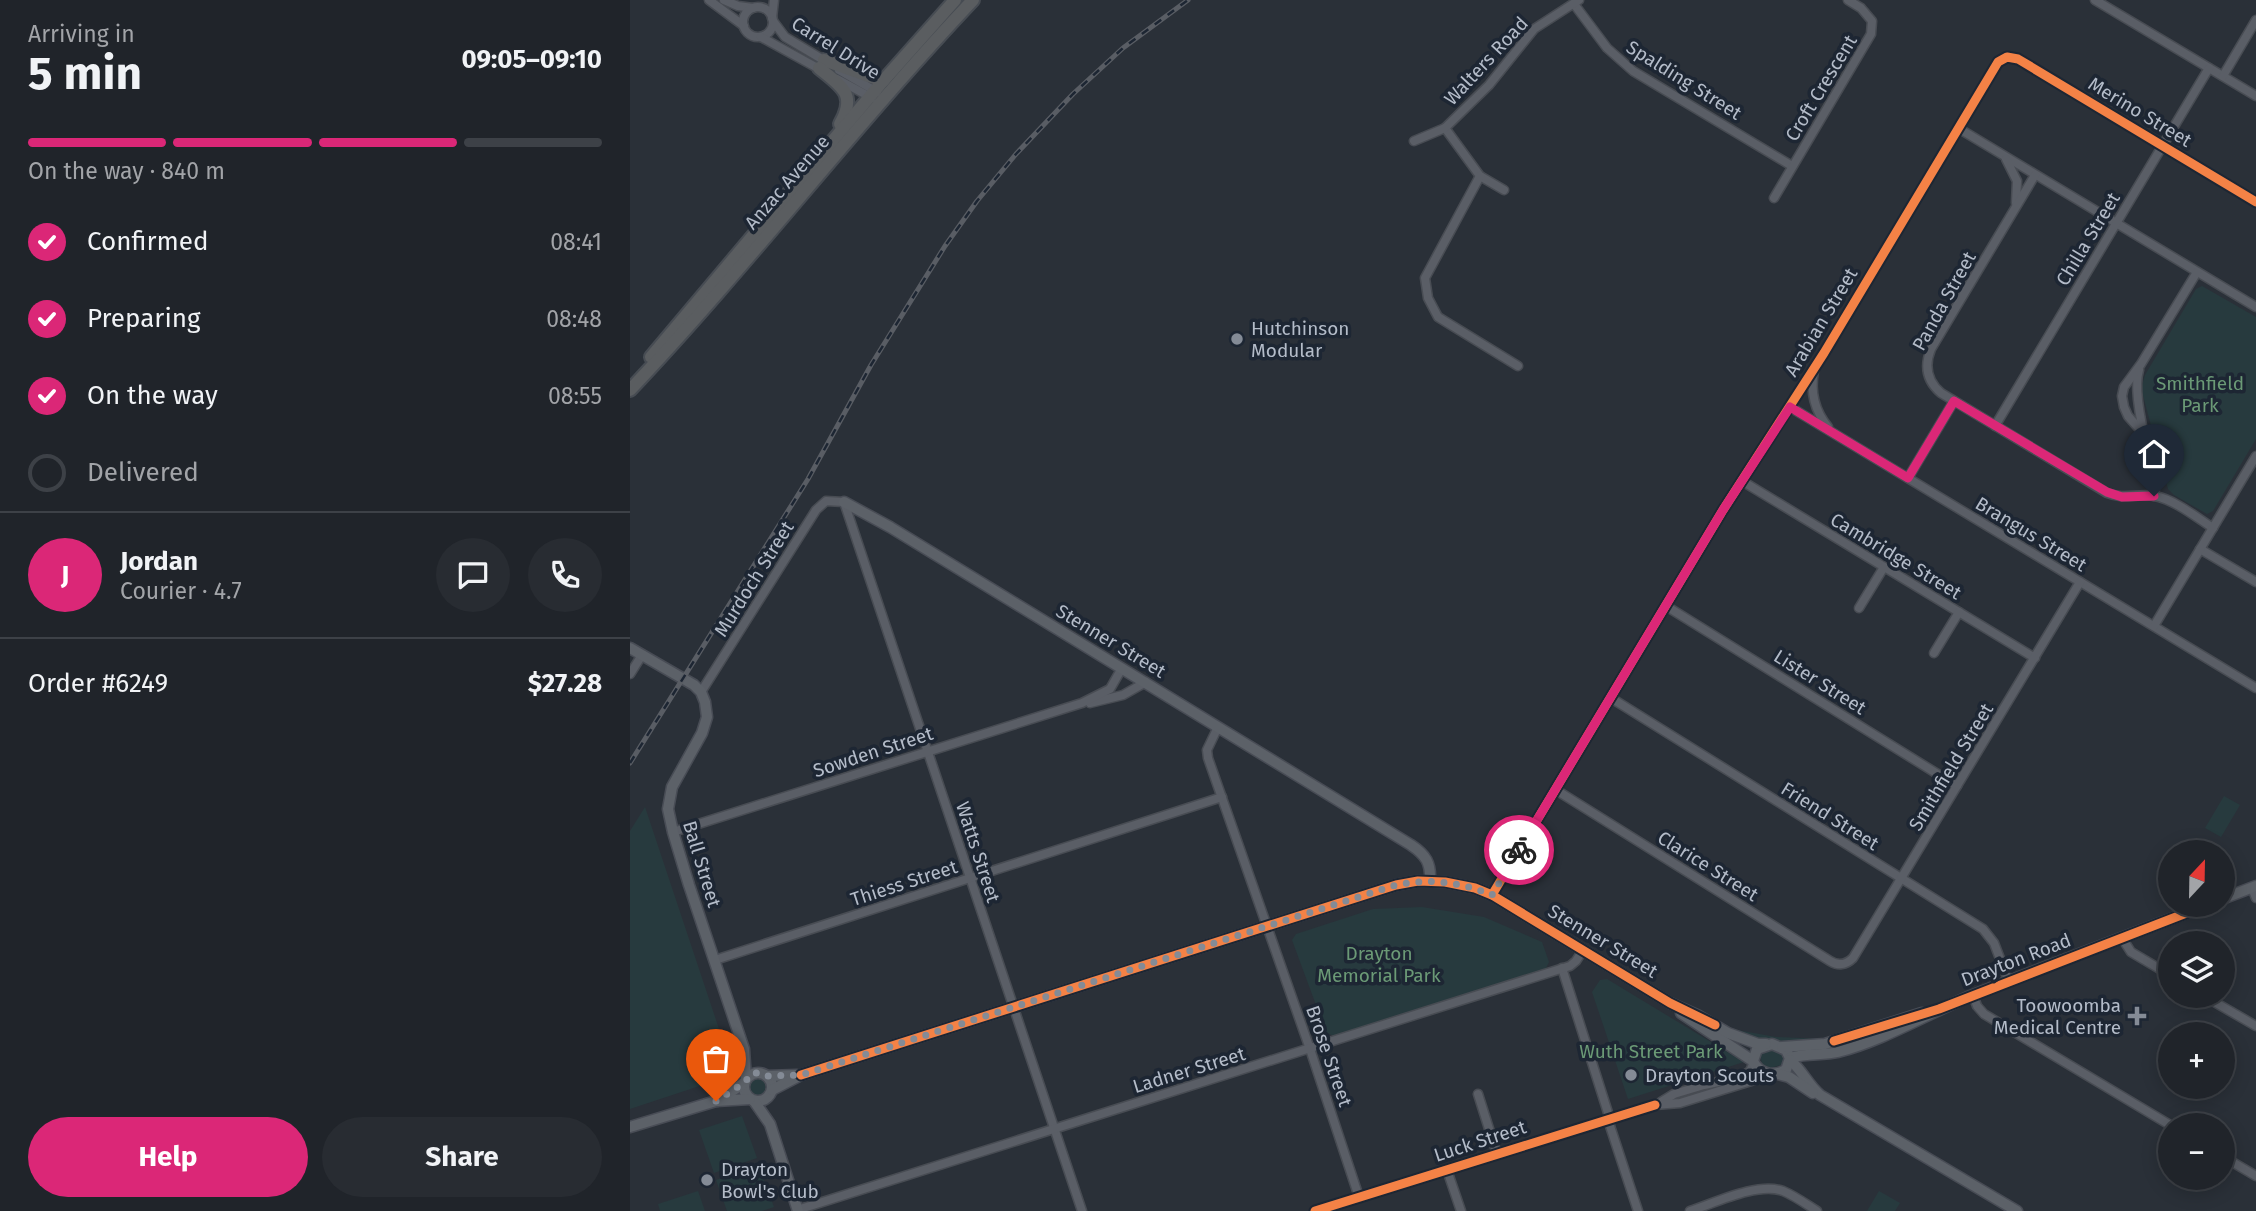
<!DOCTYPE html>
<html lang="en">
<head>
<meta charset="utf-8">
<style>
  :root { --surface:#20242a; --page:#282c32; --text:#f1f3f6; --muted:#a2a4a8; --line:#3d4147; --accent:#db2777 }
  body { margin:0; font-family:"Fira Sans",sans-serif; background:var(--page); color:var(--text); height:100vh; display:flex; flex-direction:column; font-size:26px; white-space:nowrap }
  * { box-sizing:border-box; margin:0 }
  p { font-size:23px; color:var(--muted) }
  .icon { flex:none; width:38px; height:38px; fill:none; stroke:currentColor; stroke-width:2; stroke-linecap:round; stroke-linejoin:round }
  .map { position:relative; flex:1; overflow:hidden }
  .sheet { display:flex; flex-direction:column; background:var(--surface); width:630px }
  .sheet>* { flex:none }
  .needle { width:46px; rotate:22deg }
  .fabs { position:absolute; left:1528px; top:840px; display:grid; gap:14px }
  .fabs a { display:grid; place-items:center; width:77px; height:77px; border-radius:50%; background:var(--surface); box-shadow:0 4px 18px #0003,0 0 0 2px var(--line); font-size:35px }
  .pin { position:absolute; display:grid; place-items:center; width:60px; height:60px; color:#fff; margin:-72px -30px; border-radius:50% 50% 50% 0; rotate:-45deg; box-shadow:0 0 7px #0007 }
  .pin .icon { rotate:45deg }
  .courier { position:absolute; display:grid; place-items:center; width:70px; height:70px; margin:-35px; border:5px solid #db2777; border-radius:50%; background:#fff; color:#222; box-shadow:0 2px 9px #0007 }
  .overview em { font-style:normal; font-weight:700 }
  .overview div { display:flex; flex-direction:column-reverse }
  .overview { display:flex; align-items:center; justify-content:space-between; height:119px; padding:0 28px }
  h1 { font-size:46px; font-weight:700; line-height:52px }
  .bar { display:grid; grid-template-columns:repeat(4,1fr); gap:10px 7px; align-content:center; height:84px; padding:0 28px }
  .bar i { height:9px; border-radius:5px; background:var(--line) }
  .bar .selected { background:var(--accent) }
  .bar p { grid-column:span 4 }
  .line { display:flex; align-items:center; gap:18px; padding:0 28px; border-top:2px solid var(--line) }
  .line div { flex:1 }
  .round { display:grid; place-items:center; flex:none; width:74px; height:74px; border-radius:37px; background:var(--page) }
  ol { padding:0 28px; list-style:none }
  li { display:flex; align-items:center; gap:21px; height:77px }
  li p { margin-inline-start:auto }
  li .icon { padding:7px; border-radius:50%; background:var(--accent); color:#fff; stroke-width:4 }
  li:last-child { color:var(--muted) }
  li i { width:38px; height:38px; border:4px solid var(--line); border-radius:50% }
  .action { display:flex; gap:14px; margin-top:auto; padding:14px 28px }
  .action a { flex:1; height:80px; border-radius:42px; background:var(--accent); color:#fff; font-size:28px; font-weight:700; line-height:80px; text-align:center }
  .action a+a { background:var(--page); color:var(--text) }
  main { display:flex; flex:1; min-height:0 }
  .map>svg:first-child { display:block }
  .green { fill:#273a3e }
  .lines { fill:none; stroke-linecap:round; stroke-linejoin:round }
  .minor-casing { stroke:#484c53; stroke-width:11 }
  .major-casing { stroke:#484c55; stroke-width:13 }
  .highway-casing { stroke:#474c53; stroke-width:16 }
  .minor { stroke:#5a5e66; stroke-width:8 }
  .major { stroke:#5c6168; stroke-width:10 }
  .highway { stroke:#5a5d60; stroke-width:12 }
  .rail-casing { stroke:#595d64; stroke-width:5 }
  .rail { stroke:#1d2633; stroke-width:2.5; stroke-dasharray:8; stroke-linecap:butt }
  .cycleway-casing { stroke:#1d2633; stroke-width:13 }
  .cycleway { stroke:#f48246; stroke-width:9 }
  .done { stroke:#848b96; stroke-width:7; stroke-dasharray:0 12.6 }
  .route { stroke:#db2777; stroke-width:9 }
  .poi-dot { fill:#848b96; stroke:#1d2633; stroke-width:2.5 }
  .labels { text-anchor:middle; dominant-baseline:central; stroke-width:7; stroke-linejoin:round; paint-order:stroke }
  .street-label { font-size:19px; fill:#b4bcc9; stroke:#1d2633 }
  .poi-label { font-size:19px; fill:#b4bcc9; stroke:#1d2633; text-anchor:start }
  .park-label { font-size:19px; fill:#6b9a76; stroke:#1d2633 }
</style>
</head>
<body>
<main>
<section class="sheet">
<div class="overview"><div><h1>5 min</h1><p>Arriving in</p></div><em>09:05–09:10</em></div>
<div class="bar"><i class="selected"></i><i class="selected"></i><i class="selected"></i><i></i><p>On the way · 840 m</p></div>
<ol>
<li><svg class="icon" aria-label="check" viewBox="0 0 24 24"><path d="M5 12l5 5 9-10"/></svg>Confirmed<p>08:41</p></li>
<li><svg class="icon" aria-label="check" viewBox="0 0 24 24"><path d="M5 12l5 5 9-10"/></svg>Preparing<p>08:48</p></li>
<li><svg class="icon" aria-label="check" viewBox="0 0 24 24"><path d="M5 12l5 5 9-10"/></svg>On the way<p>08:55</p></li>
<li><i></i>Delivered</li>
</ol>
<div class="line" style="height:126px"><b class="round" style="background:var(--accent);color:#fff">J</b><div><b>Jordan</b><p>Courier · 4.7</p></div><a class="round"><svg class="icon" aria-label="chat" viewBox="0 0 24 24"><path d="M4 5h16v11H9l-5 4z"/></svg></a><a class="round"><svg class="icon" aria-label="phone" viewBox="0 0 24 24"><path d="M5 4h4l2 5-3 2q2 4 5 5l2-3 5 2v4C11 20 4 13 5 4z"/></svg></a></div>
<div class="line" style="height:91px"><div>Order #6249</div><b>$27.28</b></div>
<div class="action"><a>Help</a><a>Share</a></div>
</section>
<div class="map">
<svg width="1626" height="1211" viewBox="0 0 1626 1211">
  <rect width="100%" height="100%" fill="#2a3038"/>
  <g class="green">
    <path d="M1572 286 1626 317V439L1583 511 1577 514 1544 495 1538 489 1511 388 1515 375 1566 289Z"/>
    <path d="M1594 796 1610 805 1591 837 1575 828Z"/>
    <path d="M15 807 103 1071 100 1076 0 1109V831Z"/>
    <path d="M792 907 854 917 912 942 919 962 915 970 703 1036 696 1032 662 940 666 934 743 909Z"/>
    <path d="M977 979 1114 1062 998 1099 962 992 970 980Z"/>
    <path d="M1107 1030 1146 1037 1193 1039 1194 1041C1173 1042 1153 1042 1133 1041 1124 1040 1114 1035 1106 1033Z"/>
    <path d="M1138 1051C1145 1050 1152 1052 1154 1060L1151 1065 1140 1068 1132 1064 1130 1055Z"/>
    <circle cx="128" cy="1087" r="8"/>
    <path d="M112 1116 127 1158 84 1173 69 1130Z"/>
    <path d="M128 1165 144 1207 132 1211H97L86 1180Z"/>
    <path d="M68 1191 75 1211H30L28 1204Z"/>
    <path d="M1249 1191 1270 1203 1265 1211H1237Z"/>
  </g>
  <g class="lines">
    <g class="minor-casing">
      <g id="minor">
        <path d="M79 0 114 26"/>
        <path d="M94 0 108 6 123 8"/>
        <path d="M1465 0 1626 96"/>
        <path d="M944 4 977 48 1003 71 1162 166"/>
        <circle cx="128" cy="22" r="15"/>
        <path d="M142 18 144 0"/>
        <path d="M143 21 155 37 195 61"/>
        <path d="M131 37 193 71"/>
        <path d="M209 70 247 92"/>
        <path d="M1593 76 1626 20"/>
        <path d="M207 79 242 98"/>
        <path d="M815 128 850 176 874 190"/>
        <path d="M1328 128 1626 307"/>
        <path d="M784 141 815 128 859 85 904 29 949 0"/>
        <path d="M1376 159 1387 181 1386 203"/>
        <path d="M1405 175 1301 349C1294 366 1297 381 1311 393L1477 493C1494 500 1508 493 1525 496 1545 500 1566 517 1583 528"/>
        <path d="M850 176 795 278 798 298 808 317 888 366"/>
        <path d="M1144 198 1241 34 1242 21 1231 8 1218 0"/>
        <path d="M1509 370C1503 389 1513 432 1518 452 1522 467 1527 480 1524 496"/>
        <path d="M1184 371C1180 392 1184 410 1198 427"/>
        <path d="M1160 407 1626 688"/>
        <path d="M1365 426 1579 68"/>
        <path d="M1513 433 1498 416 1494 407 1492 396 1494 387 1511 364 1567 272"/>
        <path d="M1278 478 1324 401"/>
        <path d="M1112 481 1405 658"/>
        <path d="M1570 549 1626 582"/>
        <path d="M1036 606 1327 786"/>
        <path d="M1229 608 1254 567"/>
        <path d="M1524 626 1626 456"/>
        <path d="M1304 653 1329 612"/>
        <path d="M0 674 12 655"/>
        <path d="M71 692 186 510 196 501 214 502 452 1211"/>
        <path d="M981 698 1353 929 1364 943 1379 982"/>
        <path d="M460 703 493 695 516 682"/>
        <path d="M588 727 577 750 578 758 680 1049 729 1197"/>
        <path d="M926 790 1200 961C1208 966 1216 965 1223 958L1450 582"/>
        <path d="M43 832 452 703 480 689 492 668"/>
        <path d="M1622 888 1626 898"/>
        <path d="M862 895 1093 510 1194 353 1368 62 1377 57 1388 59 1626 202"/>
        <path d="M1492 938 1501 952 1540 975"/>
        <path d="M85 960 592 797"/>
        <path d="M932 968 980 1119V1126L1008 1211"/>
        <path d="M1343 995 1347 1006 1354 1014 1540 1125"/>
        <path d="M1574 996 1626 1026"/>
        <path d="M848 1094 867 1154"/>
        <path d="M1031 1102 1044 1094 1074 1085 1112 1077 1120 1071 1124 1062"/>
        <path d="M1592 1156 1626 1176"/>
        <path d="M817 1170 831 1211"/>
        <path d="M167 1210 940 966 946 961 953 950"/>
        <path d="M685 1211 1025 1105 1050 1103 1144 1074"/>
        <path d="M1060 1211C1085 1203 1127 1182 1153 1191 1165 1196 1176 1204 1187 1211"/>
      </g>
    </g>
    <g class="major-casing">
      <g id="major">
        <path d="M214 502 260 527 781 845C796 855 801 863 800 881"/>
        <path d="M0 648 64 685 71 692 75 702 77 717 72 733 42 787 38 809 43 832 59 885 114 1049 116 1079"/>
        <path d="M1592 899 1626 886"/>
        <path d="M1051 1013 1123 1061"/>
        <path d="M1142 1044 1156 1050 1160 1058 1156 1070C1143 1077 1129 1074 1123 1061L1127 1049Z"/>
        <path d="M1152 1047 1195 1044 1292 1013"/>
        <path d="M1160 1058C1179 1052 1191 1056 1208 1052 1255 1040 1298 1013 1343 995L1577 905"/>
        <path d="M1160 1060C1172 1070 1178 1085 1190 1095L1387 1211"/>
        <circle cx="128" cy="1087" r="14"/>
        <path d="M1148 1074 1159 1077 1183 1093"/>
        <path d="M137 1076 167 1075"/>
        <path d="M142 1090 171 1075 766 885 788 881 815 882 845 888 862 895 1040 1003 1069 1016 1098 1033 1128 1044H1136"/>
        <path d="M87 1101 114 1083"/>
        <path d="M124 1101 140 1124 168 1211"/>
        <path d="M0 1127 86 1101 120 1099"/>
      </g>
    </g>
    <g class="highway-casing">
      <g id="highway">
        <path d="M194 60 253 81"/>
        <path d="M189 68C212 87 227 94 210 124"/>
        <path d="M21 357 253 81 325 0"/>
        <path d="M0 390C119 264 224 126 343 0"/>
      </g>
    </g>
    <use href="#minor" class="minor"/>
    <use href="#major" class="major"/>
    <use href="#highway" class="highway"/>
    <g class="rail-casing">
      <path id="rail" d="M0 763 178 479 241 365 315 246 347 201 386 154 443 94 493 48 558 0"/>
    </g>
    <use href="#rail" class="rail"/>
    <g class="cycleway-casing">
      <g id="cycleway">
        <path d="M862 895 1093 510 1194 353 1368 62 1377 57 1388 59 1626 202"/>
        <path d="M1204 1041 1309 1009 1577 905"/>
        <path d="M171 1075 766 885 788 881 815 882 845 888 862 895 1040 1003 1085 1025"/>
        <path d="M685 1211 1025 1105"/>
      </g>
    </g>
    <use href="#cycleway" class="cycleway"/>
  </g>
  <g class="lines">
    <path class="done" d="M86 1101 114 1083 122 1073H131L137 1076 171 1075 766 885C800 878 830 882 862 895L889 850"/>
    <path class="route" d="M889 850 1093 510 1160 407 1278 478 1324 401 1477 492 1492 497 1524 496"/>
  </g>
  <g class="poi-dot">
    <circle cx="607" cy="339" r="7"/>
    <path d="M1503.5 1005.5h7v7h7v7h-7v7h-7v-7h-7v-7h7z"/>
    <circle cx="1001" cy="1075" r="7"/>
    <circle cx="77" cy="1180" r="7"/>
  </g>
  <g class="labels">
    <g class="street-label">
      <text transform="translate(206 48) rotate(32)">Carrel Drive</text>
      <text transform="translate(856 61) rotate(-47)">Walters Road</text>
      <text transform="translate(1054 80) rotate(32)">Spalding Street</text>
      <text transform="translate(1191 88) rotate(-59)">Croft Crescent</text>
      <text transform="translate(1510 112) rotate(31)">Merino Street</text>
      <text transform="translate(157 182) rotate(-49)">Anzac Avenue</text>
      <text transform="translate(1458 239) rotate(-59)">Chilla Street</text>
      <text transform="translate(1314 301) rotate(-61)">Panda Street</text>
      <text transform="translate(1191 322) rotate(-59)">Arabian Street</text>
      <text transform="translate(1401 534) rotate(31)">Brangus Street</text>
      <text transform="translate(1266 556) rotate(31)">Cambridge Street</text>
      <text transform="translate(124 579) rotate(-58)">Murdoch Street</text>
      <text transform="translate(481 641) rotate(31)">Stenner Street</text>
      <text transform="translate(1190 682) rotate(32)">Lister Street</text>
      <text transform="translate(243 752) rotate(-18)">Sowden Street</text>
      <text transform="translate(1321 767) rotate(-59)">Smithfield Street</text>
      <text transform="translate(1200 816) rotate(32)">Friend Street</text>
      <text transform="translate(348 852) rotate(72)">Watts Street</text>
      <text transform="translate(72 864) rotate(73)">Ball Street</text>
      <text transform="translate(1078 866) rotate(32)">Clarice Street</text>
      <text transform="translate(274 883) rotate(-18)">Thiess Street</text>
      <text transform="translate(973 941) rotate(31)">Stenner Street</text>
      <text transform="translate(1386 960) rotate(-21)">Drayton Road</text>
      <text transform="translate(699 1056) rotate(71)">Brose Street</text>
      <text transform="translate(559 1070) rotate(-17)">Ladner Street</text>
      <text transform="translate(850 1141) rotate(-18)">Luck Street</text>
    </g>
    <g class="poi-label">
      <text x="621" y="328">Hutchinson<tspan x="621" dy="22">Modular</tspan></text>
      <text x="1491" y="1005" text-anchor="end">Toowoomba<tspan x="1491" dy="22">Medical Centre</tspan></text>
      <text x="1015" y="1075">Drayton Scouts</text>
      <text x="91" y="1169">Drayton<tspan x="91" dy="22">Bowl's Club</tspan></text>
    </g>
    <g class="park-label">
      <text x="1570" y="383">Smithfield<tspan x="1570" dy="22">Park</tspan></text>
      <text x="749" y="953">Drayton<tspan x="749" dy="22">Memorial Park</tspan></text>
      <text x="1021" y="1051">Wuth Street Park</text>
    </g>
  </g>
</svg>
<div class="fabs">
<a><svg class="needle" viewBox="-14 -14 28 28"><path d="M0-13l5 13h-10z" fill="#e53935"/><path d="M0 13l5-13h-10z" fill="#a2a4a8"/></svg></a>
<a><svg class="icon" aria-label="layers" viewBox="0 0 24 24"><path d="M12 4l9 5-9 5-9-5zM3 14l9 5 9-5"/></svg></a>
<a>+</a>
<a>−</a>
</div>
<div class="pin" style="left:86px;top:1101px;background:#ea580c"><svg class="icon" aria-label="bag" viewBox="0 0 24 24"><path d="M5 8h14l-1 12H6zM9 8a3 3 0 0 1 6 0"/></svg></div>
<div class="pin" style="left:1524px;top:496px;background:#1f2937"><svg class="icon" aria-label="home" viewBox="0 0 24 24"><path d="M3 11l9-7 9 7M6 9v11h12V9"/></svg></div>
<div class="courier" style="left:889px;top:850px"><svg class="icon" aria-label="bike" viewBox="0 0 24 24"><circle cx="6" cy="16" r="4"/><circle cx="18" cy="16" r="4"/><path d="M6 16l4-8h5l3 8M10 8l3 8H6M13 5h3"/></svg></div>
</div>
</main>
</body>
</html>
